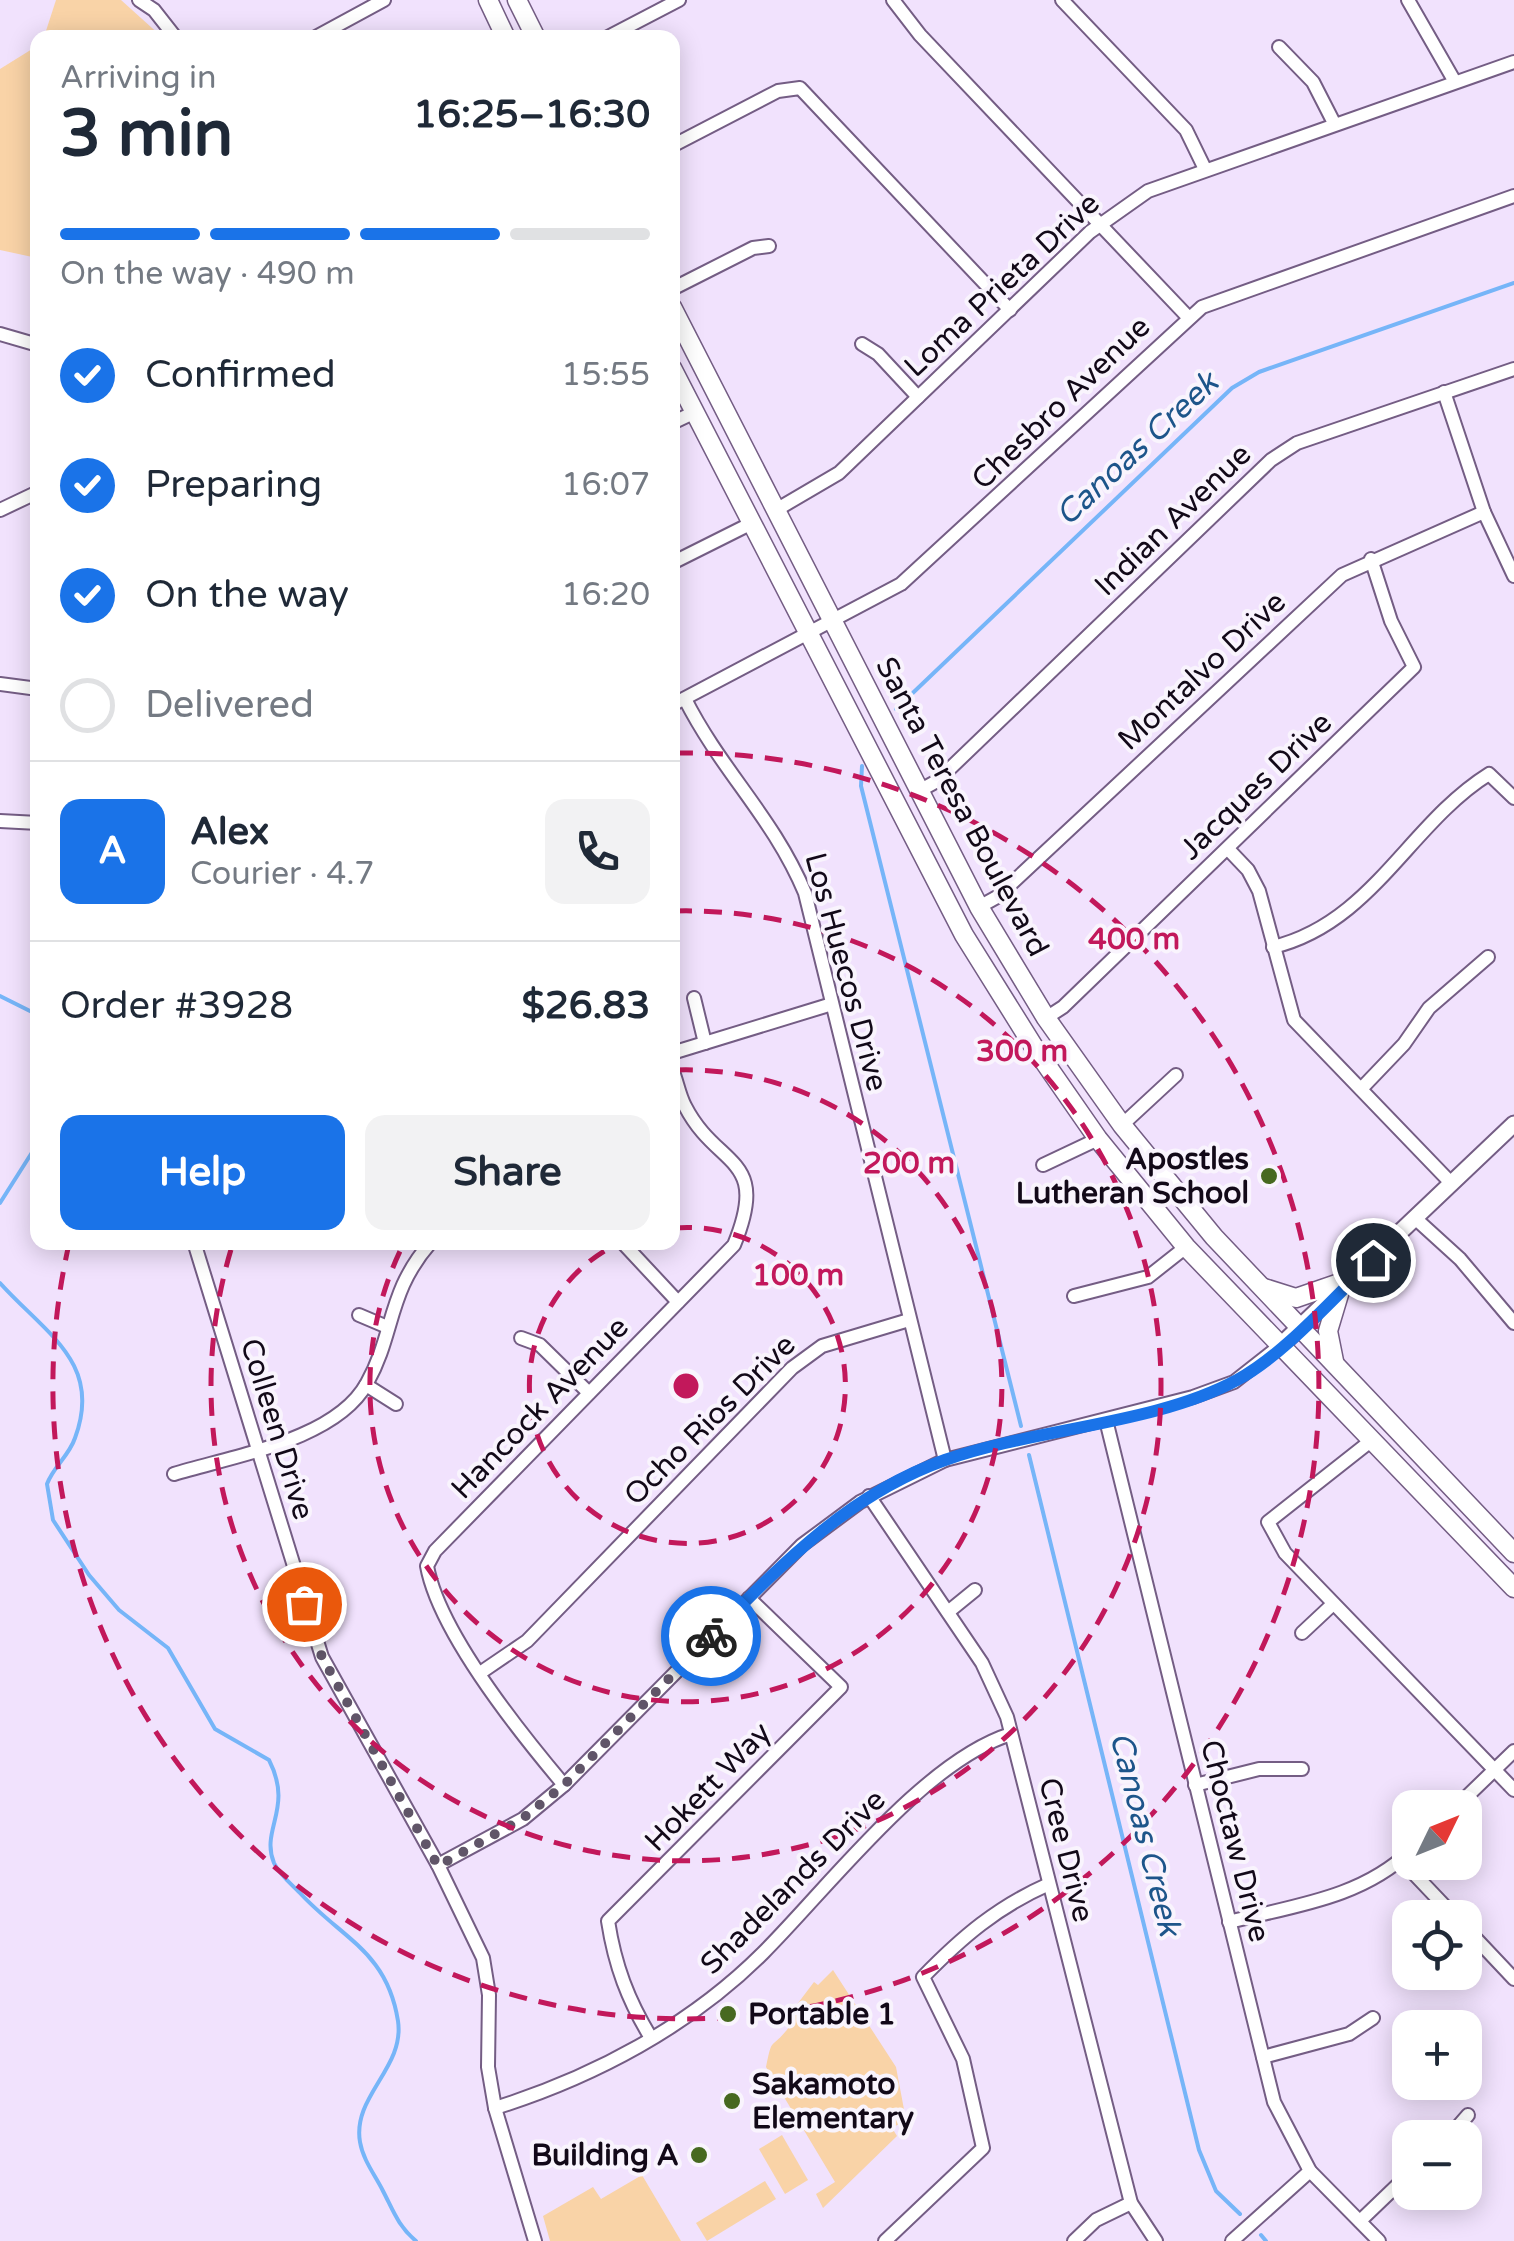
<!DOCTYPE html>
<html lang="en">
<head>
<meta charset="utf-8">
<style>
  :root { --surface:#fff; --page:#f2f2f3; --text:#1f2937; --muted:#747a83; --line:#e0e1e3; --accent:#1a73e8 }
  body { margin:0; font-family:"Varela Round",sans-serif; background:var(--page); color:var(--text); height:100vh; display:flex; flex-direction:column; font-size:38px; white-space:nowrap }
  * { box-sizing:border-box; margin:0 }
  p { font-size:32px; color:var(--muted) }
  .icon { flex:none; width:55px; height:55px; fill:none; stroke:currentColor; stroke-width:2; stroke-linecap:round; stroke-linejoin:round }
  .map { position:relative; flex:1; overflow:hidden }
  .sheet { position:absolute; left:30px; top:30px; width:650px; height:1220px; display:flex; flex-direction:column; background:var(--surface); border-radius:20px; box-shadow:0 5px 25px #0003 }
  .sheet>* { flex:none }
  .needle { width:65px; rotate:47deg }
  .controls { position:absolute; left:1392px; top:1790px; display:grid; gap:20px }
  .controls a { display:grid; place-items:center; width:90px; height:90px; border-radius:20px; background:var(--surface); box-shadow:0 5px 25px #0003; font-size:50px }
  .pin { position:absolute; display:grid; place-items:center; width:85px; height:85px; color:#fff; margin:-42px; border:5px solid #fff; border-radius:50%; box-shadow:0 2px 10px #0007 }
  .courier { position:absolute; display:grid; place-items:center; width:100px; height:100px; margin:-50px; border:8px solid #1a73e8; border-radius:50%; background:#fff; color:#222; box-shadow:0 2px 12px #0007 }
  .headline em { font-style:normal; font-weight:800 }
  .headline div { display:flex; flex-direction:column-reverse }
  .headline { display:flex; align-items:center; justify-content:space-between; height:170px; padding:0 30px }
  h1 { font-size:65px; font-weight:800; line-height:75px }
  .bar { display:grid; grid-template-columns:repeat(4,1fr); gap:15px 10px; align-content:center; height:120px; padding:0 30px }
  .bar i { height:12px; border-radius:8px; background:var(--line) }
  .bar .on { background:var(--accent) }
  .bar p { grid-column:span 4 }
  .line { display:flex; align-items:center; gap:25px; padding:0 30px; border-top:2px solid var(--line) }
  .line div { flex:1 }
  .round { display:grid; place-items:center; flex:none; width:105px; height:105px; border-radius:20px; background:var(--page) }
  ol { padding:0 30px; list-style:none }
  li { display:flex; align-items:center; gap:30px; height:110px }
  li p { margin-inline-start:auto }
  li .icon { padding:10px; border-radius:50%; background:var(--accent); color:#fff; stroke-width:4 }
  li:last-child { color:var(--muted) }
  li i { width:55px; height:55px; border:5px solid var(--line); border-radius:50% }
  .button { display:flex; gap:20px; margin-top:auto; padding:20px 30px }
  .button a { flex:1; height:115px; border-radius:20px; background:var(--accent); color:#fff; font-size:40px; font-weight:800; line-height:115px; text-align:center }
  .button a+a { background:var(--page); color:var(--text) }
  .map>svg:first-child { display:block }
  .green { fill:#f9d3a7 }
  .lines { fill:none; stroke-linecap:round; stroke-linejoin:round }
  .stream { stroke:#76b5f8; stroke-width:4 }
  .minor-casing { stroke:#745d84; stroke-width:16 }
  .tertiary-casing { stroke:#745d84; stroke-width:19 }
  .secondary-casing { stroke:#745d84; stroke-width:21 }
  .minor { stroke:#fff; stroke-width:12 }
  .tertiary { stroke:#fff; stroke-width:15 }
  .secondary { stroke:#fff; stroke-width:18 }
  .done { stroke:#605568; stroke-width:10; stroke-dasharray:0 18 }
  .route { stroke:#1a73e8; stroke-width:12 }
  .ring { fill:none; stroke:#c2185b; stroke-width:5; stroke-dasharray:18 12 }
  .poi-dot { fill:#476920; stroke:#f9f4fd; stroke-width:4 }
  .labels { text-anchor:middle; dominant-baseline:central; stroke-width:8; stroke-linejoin:round; paint-order:stroke }
  .street-label { font-size:30px; fill:#120918; stroke:#f9f4fd }
  .poi-label { font-size:30px; font-weight:bold; fill:#120918; stroke:#f9f4fd; text-anchor:end }
  .water-label { font-size:32px; font-style:italic; fill:#1d558a; stroke:#f9f4fd }
  .centre { fill:#c2185b; stroke:#f9f4fd; stroke-width:5 }
  .ring-label { font-size:30px; text-anchor:middle; font-weight:bold; fill:#c2185b; stroke:#f9f4fd; stroke-width:8; stroke-linejoin:round; paint-order:stroke }
</style>
</head>
<body>
<div class="map">
<svg width="1514" height="2241" viewBox="0 0 1514 2241">
  <rect width="100%" height="100%" fill="#f1e2fd"/>
  <g class="green">
    <path d="M56 0H121L162 37H44Z"/>
    <path d="M37 46V258L0 250V69Z"/>
    <path d="M833 1970 896 2067 906 2120 892 2128 897 2136 823 2208 816 2194 835 2182 766 2067C773 2034 769 2053 790 2026L786 2019 814 1982 818 1985Z"/>
    <path d="M782 2135 808 2180 785 2194 759 2149Z"/>
    <path d="M642 2175 681 2241H550L543 2216 593 2187 601 2199Z"/>
    <path d="M765 2181 776 2199 707 2241 696 2223Z"/>
  </g>
  <g class="lines">
    <g class="stream">
      <path d="M896 709 1232 388 1259 372 1514 283"/>
      <path d="M862 766 861 786 1021 1426"/>
      <path d="M0 996 38 1015"/>
      <path d="M0 1203 38 1143"/>
      <path d="M0 1283C46 1334 103 1363 75 1438 69 1456 53 1467 47 1484L53 1520 89 1575 119 1610 168 1648 215 1729 269 1760C294 1809 260 1829 274 1863 279 1874 290 1883 299 1892 342 1939 387 1951 398 2021 405 2068 352 2096 360 2142 363 2160 375 2175 383 2191 393 2210 398 2226 416 2241"/>
      <path d="M1029 1455 1199 2150 1216 2191 1240 2214"/>
      <path d="M1261 2235 1266 2241"/>
    </g>
    <g class="minor-casing">
      <g id="minor">
        <path d="M139 0 154 10 176 38"/>
        <path d="M893 0 920 35 1188 317"/>
        <path d="M1062 0 1186 130 1205 169"/>
        <path d="M1408 0 1455 82"/>
        <path d="M314 38 384 0"/>
        <path d="M606 38 679 0"/>
        <path d="M1279 47 1313 82 1334 123"/>
        <path d="M672 146 778 91 800 88 1010 310"/>
        <path d="M672 289 753 248 769 246"/>
        <path d="M0 334 38 345"/>
        <path d="M862 344 878 354 918 397"/>
        <path d="M1444 392 1484 512 1514 576"/>
        <path d="M672 423 695 412"/>
        <path d="M0 510 38 492"/>
        <path d="M776 510 839 473 1090 232 1148 191 1514 62"/>
        <path d="M672 563 752 523"/>
        <path d="M0 684 38 689"/>
        <path d="M685 699C722 772 773 817 805 893L945 1460"/>
        <path d="M672 705 901 584 1202 307 1514 196"/>
        <path d="M38 741V796"/>
        <path d="M919 791 937 781 1271 460 1297 443 1514 369"/>
        <path d="M0 821 38 823"/>
        <path d="M1228 849 1248 870 1259 891 1294 1020 1452 1184"/>
        <path d="M979 907 997 897 1342 575 1484 512"/>
        <path d="M1273 947C1372 923 1409 824 1489 774L1514 798"/>
        <path d="M694 998 705 1043"/>
        <path d="M1046 1018 1063 1007 1414 667 1391 621 1371 559"/>
        <path d="M672 1053 832 1004"/>
        <path d="M1361 1089 1404 1044 1429 1008 1488 957"/>
        <path d="M1122 1125 1176 1075"/>
        <path d="M1043 1165 1098 1139"/>
        <path d="M1416 1219 1460 1259 1514 1323"/>
        <path d="M194 1242 322 1657 438 1865 483 1958 489 1995 488 2067 495 2108 535 2241"/>
        <path d="M622 1242 678 1302"/>
        <path d="M1074 1296 1148 1277 1186 1247"/>
        <path d="M359 1315 385 1326"/>
        <path d="M521 1338 540 1345 589 1393"/>
        <path d="M366 1385 396 1404"/>
        <path d="M1106 1420 1274 2102 1310 2171 1379 2241"/>
        <path d="M1372 1440 1268 1522 1285 1553 1514 1790"/>
        <path d="M174 1474C232 1456 336 1440 367 1383 395 1333 387 1292 431 1242"/>
        <path d="M869 1496 982 1663 1007 1717 1131 2203 1156 2241"/>
        <path d="M948 1612 975 1590"/>
        <path d="M1302 1633 1333 1604"/>
        <path d="M480 1673 527 1641 792 1368 822 1346 909 1320"/>
        <path d="M564 1785C521 1734 439 1632 427 1566L435 1551 734 1245C771 1155 717 1169 685 1106 679 1095 677 1081 672 1069"/>
        <path d="M1195 1785 1259 1769H1302"/>
        <path d="M1455 1808 1514 1751"/>
        <path d="M1401 1860 1456 1918"/>
        <path d="M438 1865 523 1819 564 1785 802 1545 860 1502 945 1460 1193 1397 1234 1382 1281 1345"/>
        <path d="M1229 1922C1292 1906 1362 1898 1410 1851"/>
        <path d="M1465 1927 1514 1979"/>
        <path d="M651 2038C628 2000 615 1966 608 1921L841 1687 749 1598"/>
        <path d="M1263 2057 1349 2034 1373 2018"/>
        <path d="M495 2108C594 2077 690 2026 763 1953 829 1887 924 1761 1011 1734"/>
        <path d="M1448 2138 1468 2115"/>
        <path d="M1360 2221 1410 2173"/>
        <path d="M885 2241 983 2148 963 2059 923 1977C962 1937 997 1907 1049 1884"/>
        <path d="M1074 2241 1096 2220 1131 2203"/>
        <path d="M1232 2241 1310 2171"/>
      </g>
    </g>
    <g class="tertiary-casing">
      <path id="tertiary" d="M1281 1345 1514 1124"/>
    </g>
    <g class="secondary-casing">
      <g id="secondary">
        <path d="M488 0 506 38"/>
        <path d="M517 0 536 38"/>
        <path d="M672 307 979 907 1046 1018 1122 1125 1214 1237 1514 1553"/>
        <path d="M672 368 964 935 1034 1047 1098 1139 1186 1247 1514 1588"/>
        <path d="M1264 1288 1296 1298 1354 1278"/>
        <path d="M1334 1361 1328 1331 1340 1291"/>
      </g>
    </g>
    <use href="#minor" class="minor"/>
    <use href="#tertiary" class="tertiary"/>
    <use href="#secondary" class="secondary"/>
  </g>
  <g class="lines">
    <path class="done" d="M304 1604 322 1657 438 1866 522 1819 564 1785 711 1636"/>
    <path class="route" d="M711 1636C781 1565 849 1494 945 1460 1035 1428 1154 1425 1237 1380 1285 1354 1334 1297 1373 1260"/>
  </g>
  <g class="ring">
    <path d="M674 1228A158 158 0 1 1 619 1243"/>
    <path d="M675 1070A316 316 0 1 1 404 1243"/>
    <path d="M674 911A475 475 0 1 1 233 1243"/>
    <path d="M675 753A633 633 0 1 1 69 1244"/>
  </g>
  <g class="poi-dot">
    <circle cx="1269" cy="1176" r="10"/>
    <circle cx="728" cy="2014" r="10"/>
    <circle cx="732" cy="2101" r="10"/>
    <circle cx="699" cy="2155" r="10"/>
  </g>
  <g class="labels">
    <g class="street-label">
      <text transform="translate(1002 285) rotate(-43)">Loma Prieta Drive</text>
      <text transform="translate(1061 403) rotate(-44)">Chesbro Avenue</text>
      <text transform="translate(1173 520) rotate(-44)">Indian Avenue</text>
      <text transform="translate(1202 671) rotate(-43)">Montalvo Drive</text>
      <text transform="translate(1256 786) rotate(-44)">Jacques Drive</text>
      <text transform="translate(962 807) rotate(62)">Santa Teresa Boulevard</text>
      <text transform="translate(846 972) rotate(75)">Los Huecos Drive</text>
      <text transform="translate(540 1408) rotate(-46)">Hancock Avenue</text>
      <text transform="translate(710 1420) rotate(-45)">Ocho Rios Drive</text>
      <text transform="translate(277 1429) rotate(73)">Colleen Drive</text>
      <text transform="translate(708 1787) rotate(-46)">Hokett Way</text>
      <text transform="translate(1235 1841) rotate(76)">Choctaw Drive</text>
      <text transform="translate(1066 1850) rotate(76)">Cree Drive</text>
      <text transform="translate(793 1882) rotate(-45)">Shadelands Drive</text>
    </g>
    <g class="poi-label">
      <text x="1249" y="1159">Apostles<tspan x="1249" dy="34">Lutheran School</tspan></text>
      <text x="748" y="2014" text-anchor="start">Portable 1</text>
      <text x="752" y="2084" text-anchor="start">Sakamoto<tspan x="752" dy="34">Elementary</tspan></text>
      <text x="679" y="2155">Building A</text>
    </g>
    <g class="water-label">
      <text transform="translate(1137 449) rotate(-43)">Canoas Creek</text>
      <text transform="translate(1145 1834) rotate(76)">Canoas Creek</text>
    </g>
  </g>
  <circle cx="686" cy="1386" r="15" class="centre"/>
  <g class="ring-label">
    <text x="1134" y="949">400 m</text>
    <text x="1022" y="1061">300 m</text>
    <text x="909" y="1173">200 m</text>
    <text x="798" y="1285">100 m</text>
  </g>
</svg>
<div class="controls">
<a><svg class="needle" viewBox="-14 -14 28 28"><path d="M0-13l5 13h-10z" fill="#e53935"/><path d="M0 13l5-13h-10z" fill="#747a83"/></svg></a>
<a><svg class="icon" aria-label="locate" viewBox="0 0 24 24"><circle cx="12" cy="12" r="6"/><path d="M12 2v4M12 18v4M2 12h4M18 12h4"/></svg></a>
<a>+</a>
<a>−</a>
</div>
<div class="pin" style="left:304px;top:1604px;background:#ea580c"><svg class="icon" aria-label="bag" viewBox="0 0 24 24"><path d="M5 8h14l-1 12H6zM9 8a3 3 0 0 1 6 0"/></svg></div>
<div class="pin" style="left:1373px;top:1260px;background:#1f2937"><svg class="icon" aria-label="home" viewBox="0 0 24 24"><path d="M3 11l9-7 9 7M6 9v11h12V9"/></svg></div>
<div class="courier" style="left:711px;top:1636px"><svg class="icon" aria-label="bike" viewBox="0 0 24 24"><circle cx="6" cy="16" r="4"/><circle cx="18" cy="16" r="4"/><path d="M6 16l4-8h5l3 8M10 8l3 8H6M13 5h3"/></svg></div>
<section class="sheet">
<div class="headline"><div><h1>3 min</h1><p>Arriving in</p></div><em>16:25–16:30</em></div>
<div class="bar"><i class="on"></i><i class="on"></i><i class="on"></i><i></i><p>On the way · 490 m</p></div>
<ol>
<li><svg class="icon" aria-label="check" viewBox="0 0 24 24"><path d="M5 12l5 5 9-10"/></svg>Confirmed<p>15:55</p></li>
<li><svg class="icon" aria-label="check" viewBox="0 0 24 24"><path d="M5 12l5 5 9-10"/></svg>Preparing<p>16:07</p></li>
<li><svg class="icon" aria-label="check" viewBox="0 0 24 24"><path d="M5 12l5 5 9-10"/></svg>On the way<p>16:20</p></li>
<li><i></i>Delivered</li>
</ol>
<div class="line" style="height:180px"><b class="round" style="background:var(--accent);color:#fff">A</b><div><b>Alex</b><p>Courier · 4.7</p></div><a class="round"><svg class="icon" aria-label="phone" viewBox="0 0 24 24"><path d="M5 4h4l2 5-3 2q2 4 5 5l2-3 5 2v4C11 20 4 13 5 4z"/></svg></a></div>
<div class="line" style="height:130px"><div>Order #3928</div><b>$26.83</b></div>
<div class="button"><a>Help</a><a>Share</a></div>
</section>
</div>
</body>
</html>
